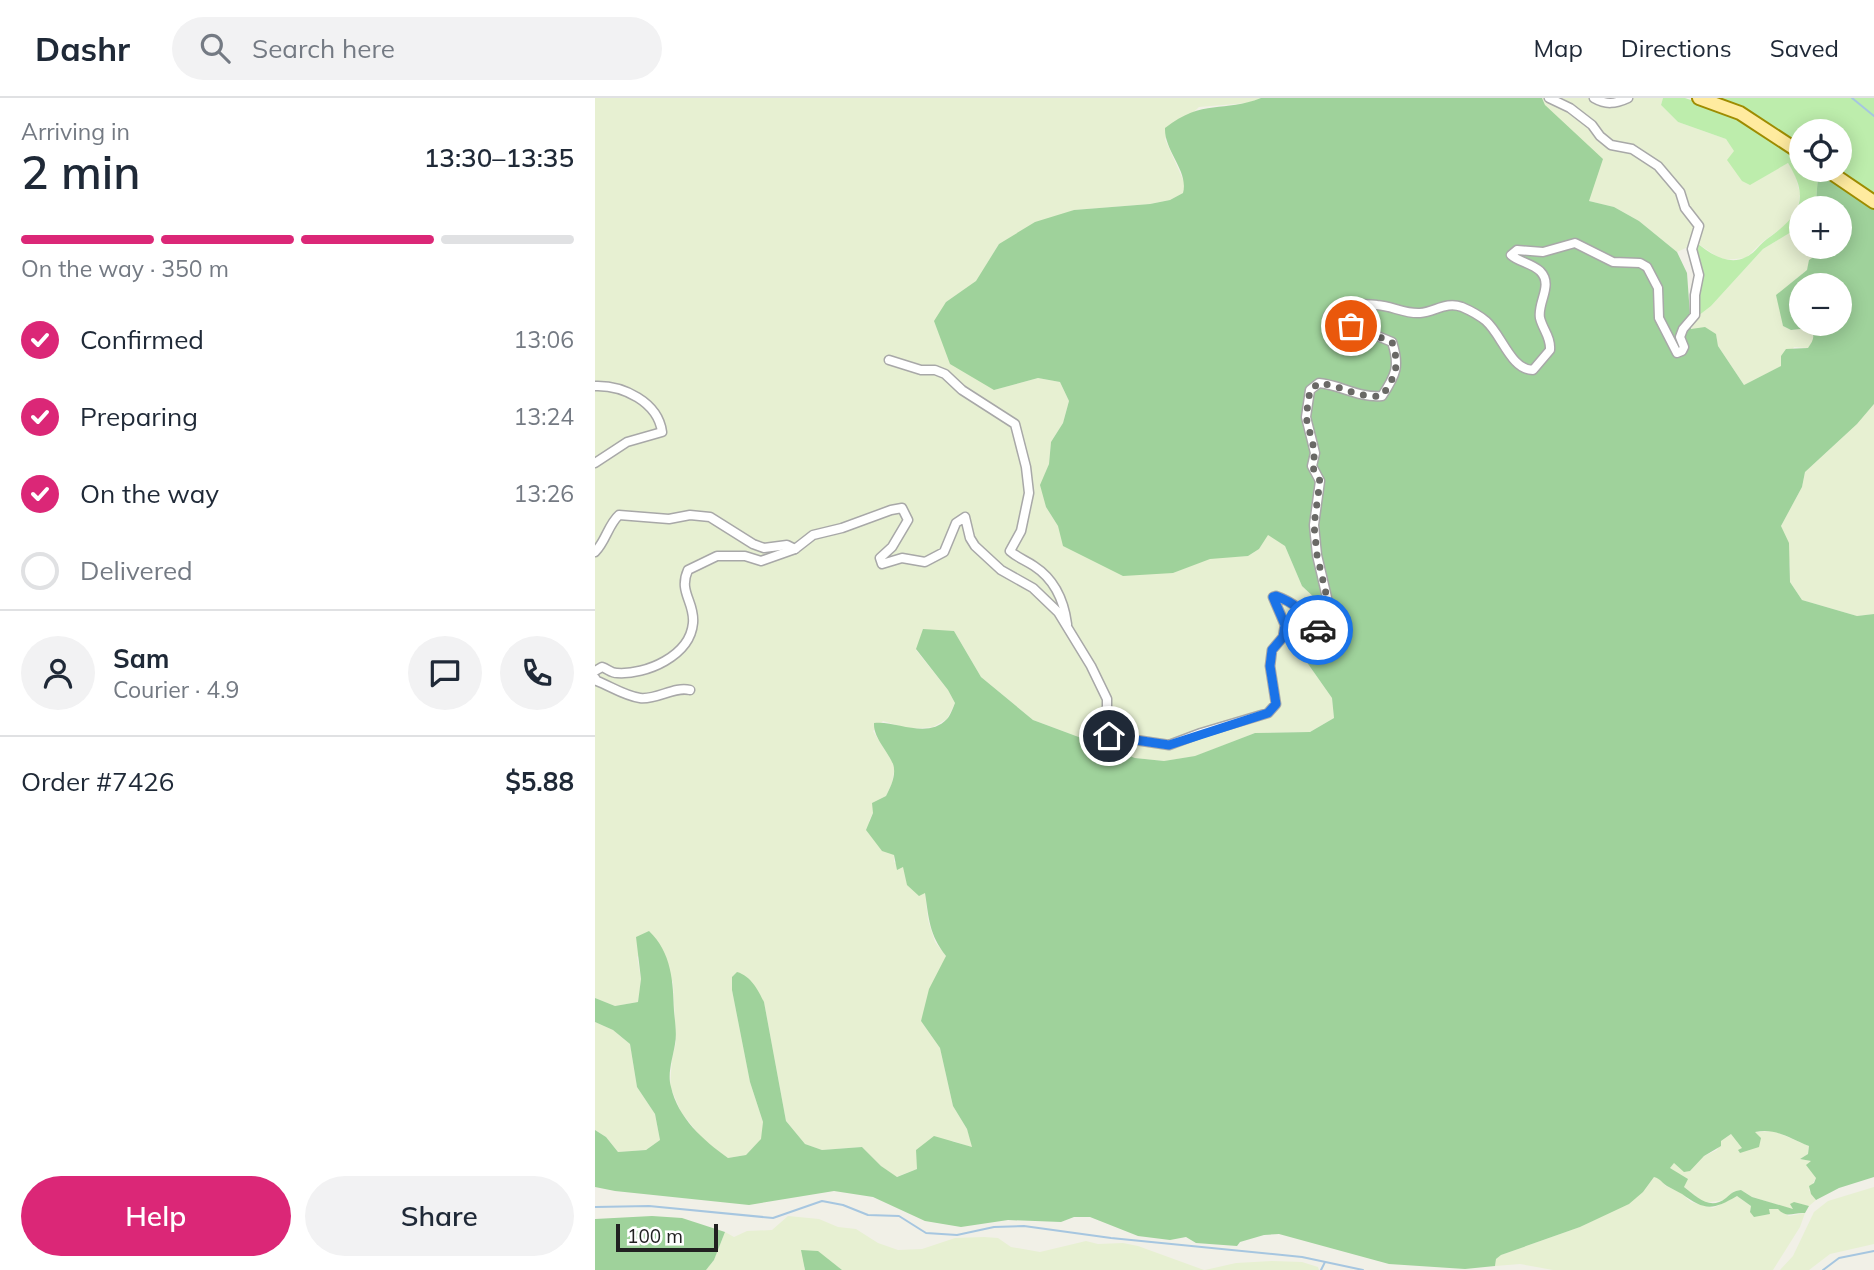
<!DOCTYPE html>
<html lang="en">
<head>
<meta charset="utf-8">
<style>
  :root { --surface:#fff; --page:#f2f2f3; --text:#1f2937; --muted:#747a83; --line:#e0e1e3; --accent:#db2777 }
  body { margin:0; font-family:Mulish,sans-serif; background:var(--page); color:var(--text); height:100vh; display:flex; flex-direction:column; font-size:26px; white-space:nowrap }
  * { box-sizing:border-box; margin:0 }
  p { font-size:23px; color:var(--muted) }
  .icon { flex:none; width:38px; height:38px; fill:none; stroke:currentColor; stroke-width:2; stroke-linecap:round; stroke-linejoin:round }
  .map { position:relative; flex:1; overflow:hidden }
  .side { display:flex; flex-direction:column; background:var(--surface); width:595px }
  .side>* { flex:none }
  .buttons { position:absolute; left:1194px; top:21px; display:grid; gap:14px }
  .buttons a { display:grid; place-items:center; width:63px; height:63px; border-radius:50%; background:var(--surface); box-shadow:0 4px 18px #0003; font-size:35px }
  .scale { position:absolute; left:21px; bottom:18px; width:102px; box-sizing:border-box; padding-left:7px; border:4px solid #212121; border-top:0; font-size:19px; line-height:24px; white-space:nowrap; color:#212121; -webkit-text-stroke:5px #fff; paint-order:stroke }
  .pin { position:absolute; display:grid; place-items:center; width:60px; height:60px; color:#fff; margin:-30px; border:4px solid #fff; border-radius:50%; box-shadow:0 2px 7px #0007 }
  .courier { position:absolute; display:grid; place-items:center; width:70px; height:70px; margin:-35px; border:5px solid #1a73e8; border-radius:50%; background:#fff; color:#222; box-shadow:0 2px 9px #0007 }
  .summary em { font-style:normal; font-weight:600 }
  .summary div { display:flex; flex-direction:column-reverse }
  .summary { display:flex; align-items:center; justify-content:space-between; height:119px; padding:0 21px }
  h1 { font-size:46px; font-weight:600; line-height:52px }
  .bar { display:grid; grid-template-columns:repeat(4,1fr); gap:10px 7px; align-content:center; height:84px; padding:0 21px }
  .bar i { height:9px; border-radius:5px; background:var(--line) }
  .bar .current { background:var(--accent) }
  .bar p { grid-column:span 4 }
  .line { display:flex; align-items:center; gap:18px; padding:0 21px; border-top:2px solid var(--line) }
  .line div { flex:1 }
  .round { display:grid; place-items:center; flex:none; width:74px; height:74px; border-radius:37px; background:var(--page) }
  ol { padding:0 21px; list-style:none }
  li { display:flex; align-items:center; gap:21px; height:77px }
  li p { margin-inline-start:auto }
  li .icon { padding:7px; border-radius:50%; background:var(--accent); color:#fff; stroke-width:4 }
  li:last-child { color:var(--muted) }
  li i { width:38px; height:38px; border:4px solid var(--line); border-radius:50% }
  .primary-button { display:flex; gap:14px; margin-top:auto; padding:14px 21px }
  .primary-button a { flex:1; height:80px; border-radius:42px; background:var(--accent); color:#fff; font-size:28px; font-weight:600; line-height:80px; text-align:center }
  .primary-button a+a { background:var(--page); color:var(--text) }
  header { display:flex; align-items:center; gap:42px; box-sizing:border-box; height:98px; padding:0 35px; background:var(--surface); border-bottom:2px solid var(--line) }
  header strong { font-size:33px }
  nav { display:flex; gap:38px; margin-inline-start:auto; font-size:24px }
  .search { width:490px; height:63px; background:var(--page); display:flex; align-items:center; gap:18px; box-sizing:border-box; padding:0 24px; border-radius:38px; color:var(--muted); font-size:26px }
  main { display:flex; flex:1; min-height:0 }
  .map>svg:first-child { display:block }
  .farmland { fill:#e7f0d2 }
  .grass { fill:#bdedac }
  .forest { fill:#9fd29b; fill-rule:evenodd }
  .lines { fill:none; stroke-linecap:round; stroke-linejoin:round }
  .stream { stroke:#a6c6e0; stroke-width:2 }
  .street-casing { stroke:#a8a8a8; stroke-width:11 }
  .primary-casing { stroke:#9e8c00; stroke-width:16 }
  .street { stroke:#fff; stroke-width:8 }
  .primary { stroke:#ffeb9f; stroke-width:12 }
  .done { stroke:#6a6966; stroke-width:7; stroke-dasharray:0 12.6 }
  .route { stroke:#1a73e8; stroke-width:9 }
</style>
</head>
<body>
<header>
<strong>Dashr</strong>
<div class="search"><svg class="icon" aria-label="search" viewBox="0 0 24 24"><circle cx="10" cy="10" r="6"/><path d="M15 15l6 6"/></svg>Search here</div>
<nav><a>Map</a><a>Directions</a><a>Saved</a></nav>
</header>
<main>
<section class="side">
<div class="summary"><div><h1>2 min</h1><p>Arriving in</p></div><em>13:30–13:35</em></div>
<div class="bar"><i class="current"></i><i class="current"></i><i class="current"></i><i></i><p>On the way · 350 m</p></div>
<ol>
<li><svg class="icon" aria-label="check" viewBox="0 0 24 24"><path d="M5 12l5 5 9-10"/></svg>Confirmed<p>13:06</p></li>
<li><svg class="icon" aria-label="check" viewBox="0 0 24 24"><path d="M5 12l5 5 9-10"/></svg>Preparing<p>13:24</p></li>
<li><svg class="icon" aria-label="check" viewBox="0 0 24 24"><path d="M5 12l5 5 9-10"/></svg>On the way<p>13:26</p></li>
<li><i></i>Delivered</li>
</ol>
<div class="line" style="height:126px"><a class="round"><svg class="icon" aria-label="person" viewBox="0 0 24 24"><circle cx="12" cy="8" r="4"/><path d="M4 21q1-7 8-7t8 7"/></svg></a><div><b>Sam</b><p>Courier · 4.9</p></div><a class="round"><svg class="icon" aria-label="chat" viewBox="0 0 24 24"><path d="M4 5h16v11H9l-5 4z"/></svg></a><a class="round"><svg class="icon" aria-label="phone" viewBox="0 0 24 24"><path d="M5 4h4l2 5-3 2q2 4 5 5l2-3 5 2v4C11 20 4 13 5 4z"/></svg></a></div>
<div class="line" style="height:91px"><div>Order #7426</div><b>$5.88</b></div>
<div class="primary-button"><a>Help</a><a>Share</a></div>
</section>
<div class="map">
<svg width="1279" height="1172" viewBox="0 0 1279 1172">
  <rect width="100%" height="100%" fill="#f1f0e7"/>
  <g class="farmland">
    <path d="M0 0H666L653 5 604 9 570 41 590 86 588 95 575 102 555 106 479 112 404 146 381 184 351 204 399 292 443 280 465 284 474 303 468 325 456 344 454 366 446 387 451 409 463 428 578 475 615 460 653 458 664 451 673 436 690 448 707 488 724 504 751 518 746 533 732 542 707 530 704 553 737 600 739 620 715 634 660 635 601 658 569 663 540 660 438 622 386 579 359 533 321 552 353 592 360 605 352 621 338 629 314 631 288 623 278 633 300 668 297 685 291 698 285 701 274 723 299 757V764L308 769 330 794 333 822 340 844 351 858 326 923 345 950 358 1008 372 1031 378 1050 358 1043 322 1071 301 1079 286 1068 267 1049 227 1052 210 1046 191 1023 169 904 137 892 155 984 168 1024 167 1041 151 1057 133 1060 109 1043 86 1014 75 988 77 961 81 944 78 884 42 858 46 881 43 904 20 908 0 900Z"/>
    <path d="M947 0H1068L1066 7 1083 24 1131 41 1161 83 1193 65 1200 76 1205 96 1202 115 1191 127 1166 145 1151 160 1127 162 1102 145 1082 154 1044 123 1019 109 994 103Z"/>
    <path d="M1206 128V149H1229L1217 159 1212 172 1182 197 1188 228 1196 232 1216 230 1218 234 1219 243 1213 250 1199 249 1187 268 1149 287 1123 248 1121 236 1096 231 1103 218 1116 208 1168 151Z"/>
    <path d="M1279 306V516L1262 518 1207 502 1195 484V466L1186 428 1207 389 1210 374 1262 326Z"/>
    <path d="M0 924 18 932 35 946 42 989 60 1016 65 1042 51 1052 23 1054 11 1039 0 1032Z"/>
    <path d="M1179 1033 1214 1048 1213 1056 1205 1061 1216 1063 1221 1080 1214 1092 1221 1102 1214 1108 1204 1106 1200 1112 1157 1099 1146 1092 1138 1094 1130 1102 1109 1105 1089 1089 1088 1079 1075 1070 1079 1064 1095 1073 1109 1058 1122 1052 1126 1043 1136 1036 1146 1046 1148 1050 1145 1055 1159 1034Z"/>
    <path d="M1059 1079H1063L1071 1088 1085 1094 1096 1104 1118 1110 1142 1098 1156 1108 1155 1114 1165 1117 1175 1116 1173 1111H1183L1194 1118 1210 1115 1205 1129 1178 1172H958L925 1166 900 1168 901 1161 906 1157 985 1129 1007 1118 1048 1094Z"/>
    <path d="M1279 1089V1146L1235 1156 1214 1172H1185L1198 1158 1219 1114 1233 1103Z"/>
    <path d="M193 1118 224 1121 243 1129 261 1131 283 1145 303 1152 327 1151 360 1140 389 1139 403 1140 416 1149 445 1154 491 1143 503 1146 528 1145 543 1148 609 1172H247L223 1154 209 1169 210 1172H111L119 1162 130 1134 139 1139 152 1133 177 1132Z"/>
    <path d="M677 1163 707 1164 723 1169 724 1172H610L641 1165Z"/>
  </g>
  <g class="grass">
    <path d="M1068 0H1090L1139 17 1166 38 1206 59V72H1224L1229 77 1223 78 1221 103 1218 110H1206V128L1168 151 1116 208 1103 218C1104 195 1110 174 1099 153L1102 145C1115 156 1134 168 1151 159 1159 156 1165 146 1172 141 1204 118 1216 102 1193 65L1155 87 1147 83 1132 62 1139 53 1131 41 1083 24 1066 7Z"/>
    <path d="M1113 0H1279V97L1241 72H1244V33H1206V48Z"/>
  </g>
  <g class="forest">
    <path d="M666 0H947L950 7 1008 61 994 103 1019 109 1044 123 1082 154 1092 175 1096 231 1110 229 1121 236 1123 248 1149 287 1186 268V258L1191 251 1213 250C1218 243 1221 238 1215 230L1196 232 1188 228 1181 197 1212 172 1214 162 1226 154 1229 149H1244V110H1218L1221 103 1223 78 1229 77 1260 94 1279 111V306L1262 326 1210 374 1207 389 1186 428 1194 445 1195 484 1207 502 1262 518 1279 516V1079L1244 1090 1221 1102 1216 1096 1214 1088 1219 1085 1221 1080 1211 1067 1216 1063 1205 1061 1213 1056 1214 1048C1193 1040 1182 1030 1160 1034L1166 1040 1164 1049 1145 1055 1143 1052 1147 1050 1136 1036 1126 1043V1048L1109 1058 1095 1073 1089 1074 1079 1065 1075 1070 1093 1081 1089 1089C1102 1099 1115 1113 1131 1100 1137 1095 1138 1093 1146 1092L1157 1099 1198 1111 1195 1106 1199 1104 1214 1108 1210 1115C1198 1114 1192 1121 1183 1111H1174L1175 1116 1159 1119 1155 1114 1156 1108 1142 1098C1118 1112 1110 1113 1087 1096 1082 1093 1077 1091 1072 1088 1066 1084 1066 1081 1059 1079L1048 1094 1034 1106 985 1129 906 1157 901 1161 900 1168 870 1171 794 1166 684 1136 669 1137 645 1144 642 1148 601 1145 591 1139 575 1142 543 1138 495 1119H479L466 1124 413 1122 366 1129 330 1123 278 1099 239 1093 154 1107 20 1093 0 1089V1032L11 1039 23 1054 51 1052 65 1042 60 1016 42 989 35 946 18 932 0 924V900L20 908 43 904 46 881 41 839 54 833C77 855 78 884 79 913 80 924 82 936 80 946 78 959 72 976 76 989 83 1020 108 1042 133 1060L151 1057 166 1041 168 1024 155 984 137 892V879L142 874C156 878 163 892 169 904L191 1023 210 1046 227 1052 267 1049 286 1068 302 1079 322 1071 321 1052 339 1038 377 1049 372 1031 358 1008 345 950 326 923 334 891 351 858C334 836 334 821 330 795L324 798 312 787 308 769 302 772 299 757 287 753 271 732 278 715 277 705 291 698C295 690 300 680 299 671 299 659 278 642 279 625 301 622 332 642 352 621 355 618 358 610 360 605L353 592 321 551 328 531 359 533 386 579 438 622 540 660 569 663 600 658 660 635 715 634 739 620 737 600 704 553 700 533 707 530 732 542 746 533 751 518 724 504 707 488 690 448 673 437 664 451 653 458 615 461 578 475 528 478 468 448 463 428 451 409 445 387 454 366 456 344 468 325 474 303 465 284 443 280 399 292 355 266 339 223 351 204 381 183 404 146 440 124 479 112 555 106 575 102 588 95C594 73 569 53 570 30 608 0 629 15 666 0ZM1206 187H1244V226H1206Z"/>
    <path d="M57 1118 87 1120 130 1134 119 1162 111 1172H0V1121Z"/>
    <path d="M206 1152 223 1153 247 1172H210Z"/>
  </g>
  <g class="lines">
    <g class="stream">
      <path d="M1257 0 1279 18"/>
      <path d="M0 1109 54 1108 178 1120 227 1103 248 1107 273 1117 304 1118 331 1135 362 1137 399 1129 429 1128 516 1140 707 1159 768 1172"/>
      <path d="M726 1172 730 1164"/>
      <path d="M1228 1172 1244 1160 1279 1153"/>
    </g>
    <g class="street-casing">
      <g id="street">
        <path d="M999 0C1011 7 1020 6 1033 0"/>
        <path d="M294 262 326 272H340L350 276 367 292 420 326 431 369 434 395 426 433 415 453C423 460 430 462 439 468 459 481 469 503 472 526"/>
        <path d="M0 288C28 287 63 304 67 334L32 344 0 365"/>
        <path d="M0 454C11 443 13 427 24 417L74 421 95 417 115 419 158 446 169 450 192 447 200 451 218 437 247 430 296 412 307 410 313 422 297 449 285 460 287 466 307 460 330 464 349 454 361 425 370 419 375 440 380 448 406 472 438 490 463 514 496 568 512 601V614L506 627 514 638 574 647 606 635 673 615 681 606 675 568 677 552 688 539 690 527 678 499 681 498C699 504 714 518 724 533L731 534 737 521 722 457 719 427 725 383 717 368 720 355 711 319 715 292 724 285C746 287 763 300 787 298 801 277 805 268 797 244L756 227 739 225 733 218 744 207C757 207 770 205 782 207 797 208 810 216 825 215 840 214 851 203 867 209 874 212 885 218 891 223 907 237 916 272 938 272L955 252C956 239 948 232 945 220 942 204 959 187 945 173 936 165 924 164 916 157L922 152 948 154 980 145 1018 164 1045 165 1052 169 1063 190 1064 220 1082 255 1087 253 1089 249 1085 239 1088 231 1100 217V197L1104 177 1097 151 1104 128 1090 110 1085 94 1063 68 1037 51 1016 47 1005 38 997 27 975 10 954 0"/>
        <path d="M0 573 7 569C13 571 16 575 22 575 51 577 95 558 98 525 100 504 83 494 93 472L122 458H150L166 463 200 451"/>
        <path d="M0 580 2 583C15 588 30 598 45 600 62 602 79 588 95 592"/>
      </g>
    </g>
    <g class="primary-casing">
      <g id="primary">
        <path d="M1104 0 1145 15 1206 55"/>
        <path d="M1232 72 1279 104"/>
      </g>
    </g>
    <use href="#street" class="street"/>
    <use href="#primary" class="primary"/>
  </g>
  <g class="lines">
    <path class="done" d="M723 532 731 534 737 521 722 457 719 427 725 383 717 368 720 355 711 319 715 292 724 285C748 288 762 300 787 298 801 277 805 268 797 244L756 228"/>
    <path class="route" d="M514 638 574 647 673 615 681 606 675 568 677 552 688 539 690 527 678 499 681 498C698 504 713 517 723 532"/>
  </g>
</svg>
<div class="buttons">
<a><svg class="icon" aria-label="locate" viewBox="0 0 24 24"><circle cx="12" cy="12" r="6"/><path d="M12 2v4M12 18v4M2 12h4M18 12h4"/></svg></a>
<a>+</a>
<a>−</a>
</div>
<div class="scale">100 m</div>
<div class="pin" style="left:756px;top:228px;background:#ea580c"><svg class="icon" aria-label="bag" viewBox="0 0 24 24"><path d="M5 8h14l-1 12H6zM9 8a3 3 0 0 1 6 0"/></svg></div>
<div class="pin" style="left:514px;top:638px;background:#1f2937"><svg class="icon" aria-label="home" viewBox="0 0 24 24"><path d="M3 11l9-7 9 7M6 9v11h12V9"/></svg></div>
<div class="courier" style="left:723px;top:532px"><svg class="icon" aria-label="car" viewBox="0 0 24 24"><path d="M5 17H2v-5l4-1 3-4h7l3 4 3 1v5h-3M9 17h6M6 11h13"/><circle cx="7" cy="17" r="2"/><circle cx="17" cy="17" r="2"/></svg></div>
</div>
</main>
</body>
</html>
